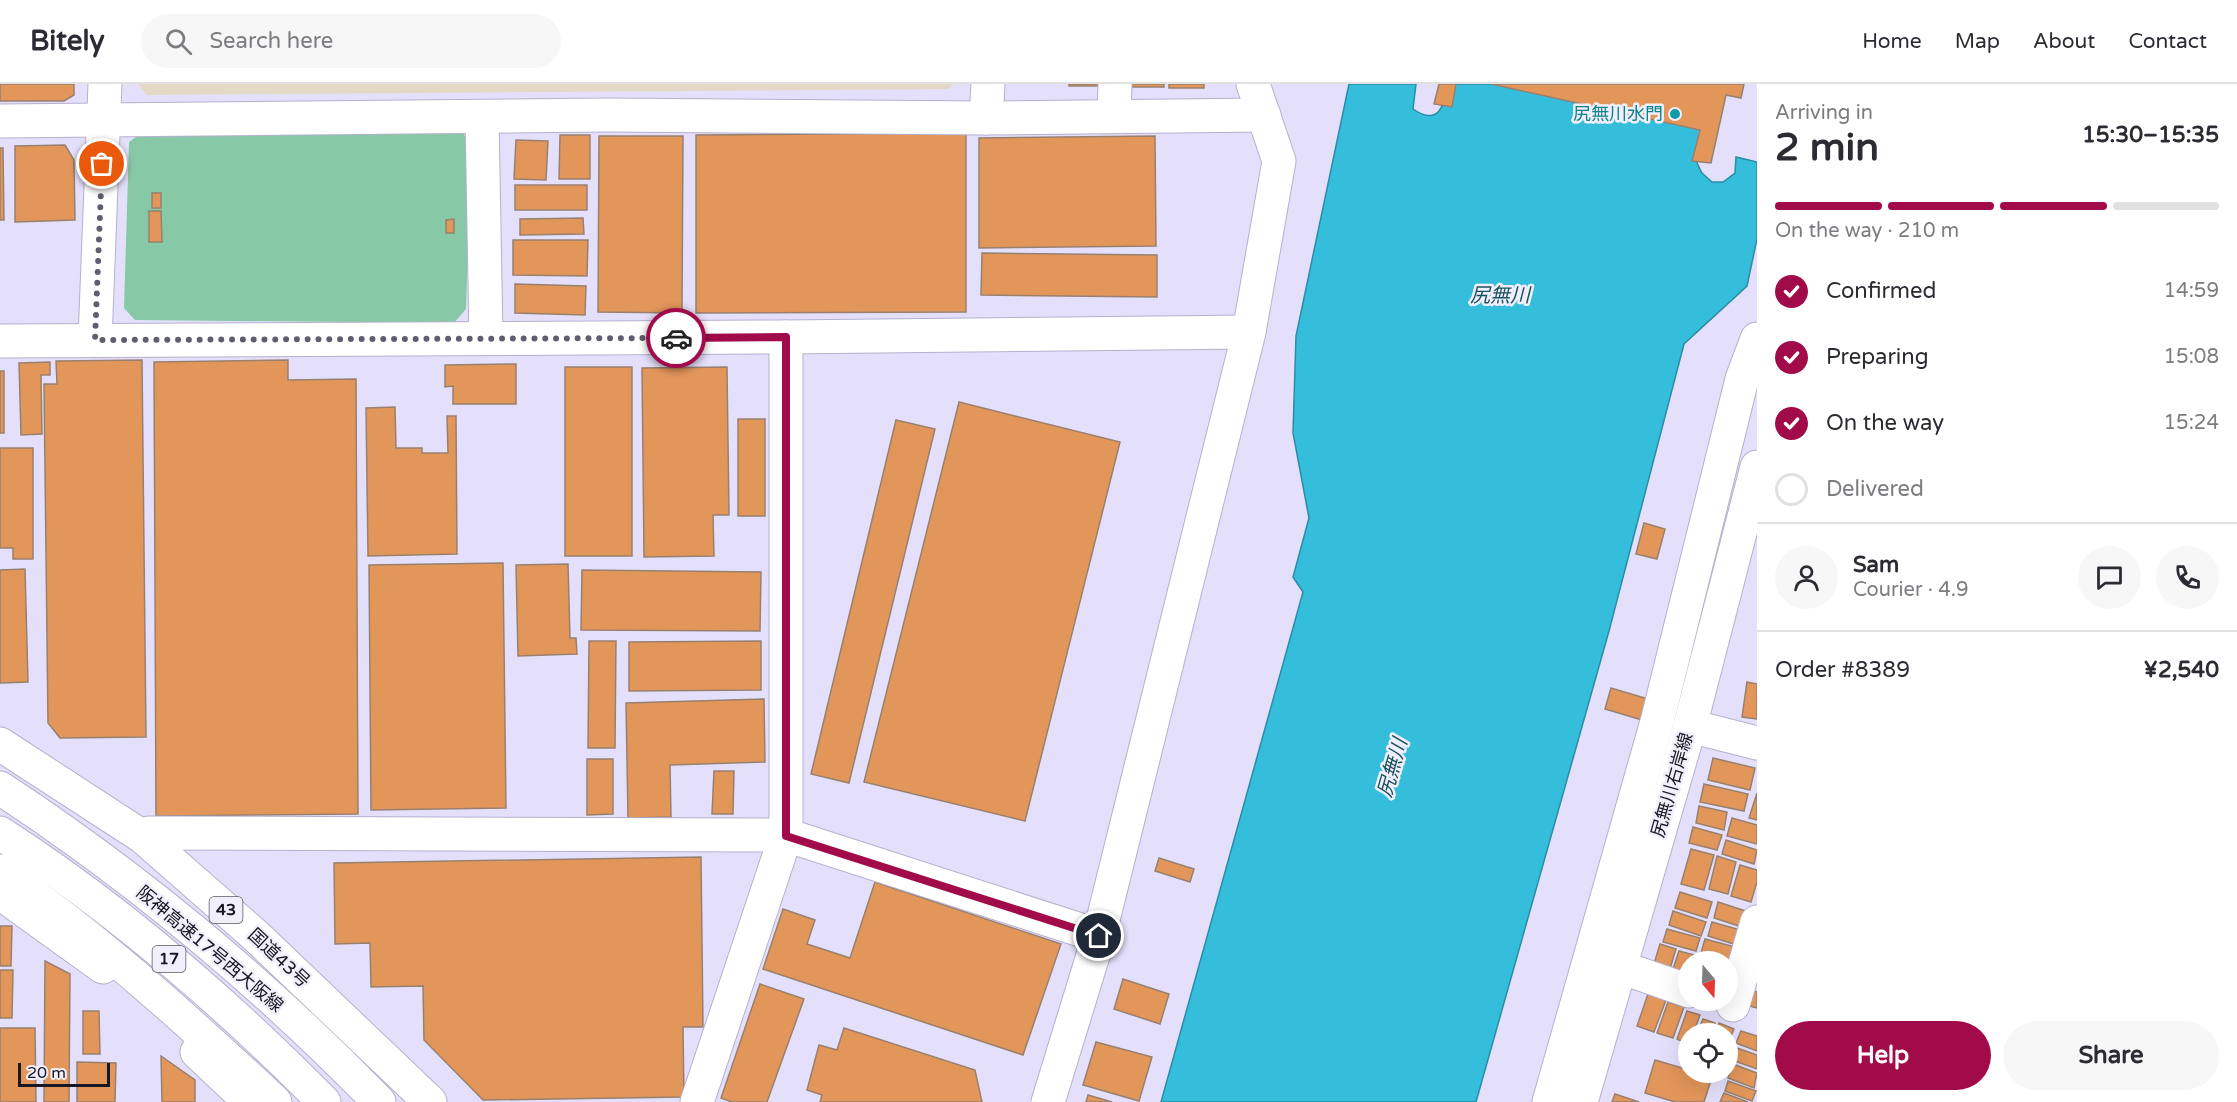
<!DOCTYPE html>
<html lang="en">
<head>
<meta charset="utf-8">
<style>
  :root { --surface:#fff; --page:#f7f7f7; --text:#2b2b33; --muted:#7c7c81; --line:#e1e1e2; --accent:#a20b4a }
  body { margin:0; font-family:"Varela Round","Noto Sans JP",sans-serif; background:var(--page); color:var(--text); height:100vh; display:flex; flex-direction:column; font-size:22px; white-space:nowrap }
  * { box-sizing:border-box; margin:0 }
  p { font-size:20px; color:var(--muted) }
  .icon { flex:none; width:33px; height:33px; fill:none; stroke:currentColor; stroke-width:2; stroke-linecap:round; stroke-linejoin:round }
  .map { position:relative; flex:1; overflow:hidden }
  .panel { display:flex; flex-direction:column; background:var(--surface); width:480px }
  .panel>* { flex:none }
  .needle { width:39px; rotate:161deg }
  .controls { position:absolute; left:1678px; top:867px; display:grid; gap:12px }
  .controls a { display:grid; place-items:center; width:60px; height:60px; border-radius:50%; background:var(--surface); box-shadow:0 6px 24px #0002; font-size:30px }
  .scale { position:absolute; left:18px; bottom:15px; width:92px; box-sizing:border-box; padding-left:6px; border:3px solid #191721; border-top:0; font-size:16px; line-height:21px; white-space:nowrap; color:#191721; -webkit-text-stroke:4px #f1effb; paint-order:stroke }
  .pin { position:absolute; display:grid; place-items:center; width:51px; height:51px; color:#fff; margin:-26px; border:3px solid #fff; border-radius:50%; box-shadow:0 2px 6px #0007 }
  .courier { position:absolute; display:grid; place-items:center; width:60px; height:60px; margin:-30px; border:4px solid #a20b4a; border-radius:50%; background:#fff; color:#222; box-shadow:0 2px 8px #0007 }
  .overview em { font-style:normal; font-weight:700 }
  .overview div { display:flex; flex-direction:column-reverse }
  .overview { display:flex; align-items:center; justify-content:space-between; height:102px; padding:0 18px }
  h1 { font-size:39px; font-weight:700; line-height:45px }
  .bar { display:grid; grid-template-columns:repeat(4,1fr); gap:9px 6px; align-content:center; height:72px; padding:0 18px }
  .bar i { height:8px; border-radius:4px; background:var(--line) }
  .bar .active { background:var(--accent) }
  .bar p { grid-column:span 4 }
  .line { display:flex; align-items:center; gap:15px; padding:0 18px; border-top:2px solid var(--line) }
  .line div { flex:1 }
  .round { display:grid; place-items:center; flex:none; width:63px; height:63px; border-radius:32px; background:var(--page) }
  ol { padding:0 18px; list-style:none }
  li { display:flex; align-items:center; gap:18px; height:66px }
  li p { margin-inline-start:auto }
  li .icon { padding:6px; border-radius:50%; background:var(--accent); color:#fff; stroke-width:4 }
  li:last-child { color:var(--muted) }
  li i { width:33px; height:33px; border:3px solid var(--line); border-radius:50% }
  .primary-button { display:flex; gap:12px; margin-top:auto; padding:12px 18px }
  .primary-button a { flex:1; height:69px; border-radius:36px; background:var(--accent); color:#fff; font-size:24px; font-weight:700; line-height:69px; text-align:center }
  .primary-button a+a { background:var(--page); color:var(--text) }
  header { display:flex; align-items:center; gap:36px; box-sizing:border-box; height:84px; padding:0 30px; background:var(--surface); border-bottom:2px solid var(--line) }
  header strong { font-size:28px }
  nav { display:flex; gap:33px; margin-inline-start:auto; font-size:21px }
  .search { width:420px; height:54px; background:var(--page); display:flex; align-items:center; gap:15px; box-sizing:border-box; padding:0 21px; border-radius:33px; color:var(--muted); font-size:22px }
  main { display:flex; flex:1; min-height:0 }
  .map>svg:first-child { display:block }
  .education { fill:#e3d9c4 }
  .green { fill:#87c8a7 }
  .water { fill:#34bedc; stroke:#2c8ca4; stroke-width:1.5 }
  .building { fill:#e3965a; stroke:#98806f; stroke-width:1.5 }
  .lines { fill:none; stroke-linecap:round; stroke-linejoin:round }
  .street-casing { stroke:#b5b1cc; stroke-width:35 }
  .secondary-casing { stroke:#b5b1cc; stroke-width:35 }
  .highway-casing { stroke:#b5b1cc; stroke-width:35 }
  .street { stroke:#fff; stroke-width:33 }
  .secondary { stroke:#fff; stroke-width:33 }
  .highway { stroke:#fff; stroke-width:33 }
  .done { stroke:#605d6e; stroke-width:6; stroke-dasharray:0 10.8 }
  .route { stroke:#a20b4a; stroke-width:8 }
  .culture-dot { fill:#0f9aa8; stroke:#f1effb; stroke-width:2 }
  .labels { text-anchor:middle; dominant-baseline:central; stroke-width:5; stroke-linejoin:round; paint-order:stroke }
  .shield { fill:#f1effb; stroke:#5a5862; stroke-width:1.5 }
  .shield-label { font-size:16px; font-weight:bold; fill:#191721 }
  .culture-label { font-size:18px; fill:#0d838f; stroke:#f1effb; text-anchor:end }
  .street-label { font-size:18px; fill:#191721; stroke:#f1effb }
  .water-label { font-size:20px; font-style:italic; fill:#1a515e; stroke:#f1effb }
</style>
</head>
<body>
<header>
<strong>Bitely</strong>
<div class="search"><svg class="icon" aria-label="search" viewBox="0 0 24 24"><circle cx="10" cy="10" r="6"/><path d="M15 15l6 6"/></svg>Search here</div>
<nav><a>Home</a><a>Map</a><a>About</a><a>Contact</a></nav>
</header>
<main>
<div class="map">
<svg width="1757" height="1018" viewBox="0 0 1757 1018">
  <rect width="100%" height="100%" fill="#e4e0fc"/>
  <path class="education" d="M138 0H954L948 5 147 11Z"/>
  <path class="green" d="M461 46 471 61 466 225 454 239 135 236 124 224 129 58 144 47Z"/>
  <path class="water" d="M1349 0H1416L1413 25C1439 43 1444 21 1449 0H1708L1707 41 1697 79 1702 89 1712 98H1723L1735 89 1736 73 1757 78V155L1747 202 1684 260 1609 547 1476 1018H1161L1303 508 1293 493 1309 434 1293 349 1296 252Z"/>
  <g class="building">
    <path d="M0 0H74V11L64 17H0Z"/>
    <rect x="1069" y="0" width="31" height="2"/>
    <rect x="1128" y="0" width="36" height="3"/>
    <rect x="1169" y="0" width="35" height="4"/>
    <path d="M1439 0H1456L1452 23 1434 20Z"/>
    <path d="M1491 0H1744L1741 14 1726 11 1711 79 1692 77 1700 46Z"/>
    <path d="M966 49V228L696 229V51Z"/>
    <path d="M560 51H590V95H559Z"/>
    <path d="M599 52H683L682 229 598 228Z"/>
    <path d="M1155 52 1156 162 979 164V54Z"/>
    <path d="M516 56 548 57 546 96 514 95Z"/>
    <path d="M65 61 74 76 75 136 15 138V62Z"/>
    <path d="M0 64H3L4 136H0Z"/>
    <rect x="515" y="101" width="72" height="25"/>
    <rect x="152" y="109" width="9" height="15"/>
    <path d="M149 127H161L162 158H149Z"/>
    <path d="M583 134 584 150 520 151V135Z"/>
    <path d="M454 135V149H446V136Z"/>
    <path d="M513 156H588L587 192 513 191Z"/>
    <path d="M982 169 1157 171V213L981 211Z"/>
    <path d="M515 200 586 202 585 231 515 229Z"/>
    <path d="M142 276 146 653 60 654 48 639 44 300H57L56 277Z"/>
    <path d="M288 276V296L356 295 358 730 156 732 154 278Z"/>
    <path d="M50 278V291H41L42 350 21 351 19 279Z"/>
    <path d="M516 280V320H453V302L445 303V281Z"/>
    <rect x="565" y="283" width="67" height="189"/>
    <path d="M727 283 729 431H713L714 472 644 473 642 284Z"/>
    <rect x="0" y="287" width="4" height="62"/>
    <path d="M959 318 1120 358 1025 737 864 698Z"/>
    <path d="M395 323 396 364H422V369H448L447 332H456L457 470 368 472 366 324Z"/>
    <rect x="738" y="335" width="27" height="97"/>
    <path d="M896 336 935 345 849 699 811 690Z"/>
    <path d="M0 364H33V475H13V464H0Z"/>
    <path d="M1644 439 1665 445 1657 475 1636 470Z"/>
    <path d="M503 479 506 724 371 726 369 481Z"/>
    <path d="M568 480 570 554H576L577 570 518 572 516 481Z"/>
    <path d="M25 485 28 598 0 599V486Z"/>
    <path d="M582 486 761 488 760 547 581 546Z"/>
    <path d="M589 557H616L615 664H588Z"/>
    <path d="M761 557V606L629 607V558Z"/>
    <path d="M1747 598 1757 600V635L1742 633Z"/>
    <path d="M1611 604 1648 615 1642 636 1605 625Z"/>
    <path d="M764 615 765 678 670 681 671 733 628 734 626 619Z"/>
    <path d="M1713 674 1755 684 1750 706 1708 696Z"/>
    <path d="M587 675H613V730L587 731Z"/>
    <path d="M714 687H734L733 730H712Z"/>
    <path d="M1704 700 1748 710 1744 727 1700 718Z"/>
    <path d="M1757 709V736L1749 734Z"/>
    <path d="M1699 722 1727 728 1724 746 1696 739Z"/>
    <path d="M1732 734 1757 741V760L1727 752Z"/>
    <path d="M1693 743 1722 751 1717 766 1689 759Z"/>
    <path d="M1726 756 1757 766 1754 780 1722 770Z"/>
    <path d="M1691 765 1714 771 1704 806 1681 800Z"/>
    <path d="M1717 772 1736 778 1728 810 1709 805Z"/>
    <path d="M701 773 703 943H683L684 1013 483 1016 424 956 423 902 371 903 370 859 335 860 334 779Z"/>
    <path d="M1159 774 1194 785 1190 798 1155 787Z"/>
    <path d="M1740 781 1757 786V798L1751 818 1731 812Z"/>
    <path d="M875 798 1061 860 1023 971 763 885 783 825 815 836 807 860 850 874Z"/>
    <path d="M1680 808 1712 818 1707 834 1675 824Z"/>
    <path d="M1718 818 1749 828 1745 844 1714 834Z"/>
    <path d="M1673 827 1706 838 1701 852 1669 841Z"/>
    <path d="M1712 838 1744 847 1740 862 1708 852Z"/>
    <path d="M0 842H12L11 882H0Z"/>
    <path d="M1667 845 1700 854 1696 867 1663 858Z"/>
    <path d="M1705 855 1739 864 1735 879 1701 869Z"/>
    <path d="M1660 860 1676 865 1669 888 1653 883Z"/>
    <path d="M1679 867 1694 871 1692 878H1689L1688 892 1672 888Z"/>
    <path d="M45 877 70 890 69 1018H44Z"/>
    <path d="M0 886H13L12 934H0Z"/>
    <path d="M1123 895 1169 910 1160 940 1114 925Z"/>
    <path d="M760 900 804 915 767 1018H732L721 1014Z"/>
    <path d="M1754 907 1757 908V924L1749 922Z"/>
    <path d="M1648 910 1666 916 1654 948 1637 942Z"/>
    <path d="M1668 918 1684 923 1673 954 1657 949Z"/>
    <path d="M83 927H99L100 970H83Z"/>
    <path d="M1687 927 1700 931 1693 950H1689V960L1677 955Z"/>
    <path d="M1703 935 1715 939 1711 950H1697Z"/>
    <path d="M1719 939 1734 945 1728 959V950H1715Z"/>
    <path d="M0 944H35L36 1018H0Z"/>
    <path d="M844 944 975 986 982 1018H820L822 1011 807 1006 819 961 837 966Z"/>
    <path d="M1741 947 1757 952V967L1736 959Z"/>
    <path d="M1096 958 1152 973 1139 1017 1083 1001Z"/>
    <path d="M1737 964 1757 971V985L1732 976Z"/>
    <path d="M161 972 195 996V1018H162Z"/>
    <path d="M1655 976 1689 986V988L1712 993 1704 1018H1675L1645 1009Z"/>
    <path d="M77 978 116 979 115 1018H77Z"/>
    <path d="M1733 980 1757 989 1754 1004 1728 994Z"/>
    <path d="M1728 997 1756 1007 1752 1017 1725 1007Z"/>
    <path d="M1724 1009 1748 1018H1720Z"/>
    <path d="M1615 1010 1639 1018H1612Z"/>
    <path d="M1088 1011 1112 1018H1086Z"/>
  </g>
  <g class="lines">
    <g class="street-casing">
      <g id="street">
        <path d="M1114 32 1115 0"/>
        <path d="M0 257 786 253 1249 248"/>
        <path d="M149 749 786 751 1099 852"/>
        <path d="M1620 883 1689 907"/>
        <path d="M1733 921 1757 838"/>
        <path d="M697 1018 786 751V253"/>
        <path d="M1549 1018 1658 634 1742 295 1757 255"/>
        <path d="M1581 1018 1690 642 1757 383"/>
      </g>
    </g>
    <g class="secondary-casing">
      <g id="secondary">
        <path d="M482 33 486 254"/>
        <path d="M986 34 988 0"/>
        <path d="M0 37 607 31 986 34 1264 31"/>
        <path d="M95 256 105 0"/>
        <path d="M1690 642 1757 659"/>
        <path d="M0 809 103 883"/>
        <path d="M197 968 250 1018"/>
        <path d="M1048 1018 1099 852 1249 248 1279 77 1253 0"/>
      </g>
    </g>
    <g class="highway-casing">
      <g id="highway">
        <path d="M0 660 143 753 256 852 430 1018"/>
        <path d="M0 704C137 794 265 901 379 1018"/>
        <path d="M0 749C118 825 226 919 324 1018"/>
        <path d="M0 787C98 855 188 937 275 1018"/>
      </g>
    </g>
    <use href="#street" class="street"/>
    <use href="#secondary" class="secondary"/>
    <use href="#highway" class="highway"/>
  </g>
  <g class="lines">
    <path class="done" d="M102 80 95 256 676 254"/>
    <path class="route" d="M676 254 786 253V752L1099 852"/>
  </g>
  <circle class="culture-dot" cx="1675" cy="30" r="6"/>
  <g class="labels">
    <g class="shield">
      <rect x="209.5" y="813" width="33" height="26" rx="4.5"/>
      <rect x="152.5" y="862" width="33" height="26" rx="4.5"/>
    </g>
    <g class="shield-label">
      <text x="226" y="826">43</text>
      <text x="169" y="875">17</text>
    </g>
    <g class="culture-label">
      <text x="1663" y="30">尻無川水門</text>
    </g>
    <g class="street-label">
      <text transform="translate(1672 701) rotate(-74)">尻無川右岸線</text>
      <text transform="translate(210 865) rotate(40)">阪神高速17号西大阪線</text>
      <text transform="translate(279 874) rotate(43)">国道43号</text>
    </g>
    <g class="water-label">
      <text x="1500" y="212">尻無川</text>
      <text transform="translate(1393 684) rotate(-74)">尻無川</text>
    </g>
  </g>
</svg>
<div class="controls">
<a><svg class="needle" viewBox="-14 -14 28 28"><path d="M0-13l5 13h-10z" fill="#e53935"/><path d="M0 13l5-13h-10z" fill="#7c7c81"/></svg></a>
<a><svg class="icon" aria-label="locate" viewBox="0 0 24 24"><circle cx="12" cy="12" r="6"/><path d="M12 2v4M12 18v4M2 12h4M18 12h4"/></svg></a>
</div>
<div class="scale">20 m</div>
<div class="pin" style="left:102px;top:80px;background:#ea580c"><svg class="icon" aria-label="bag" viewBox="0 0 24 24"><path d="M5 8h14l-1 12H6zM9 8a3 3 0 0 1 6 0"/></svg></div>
<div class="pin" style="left:1099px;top:852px;background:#1f2937"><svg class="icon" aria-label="home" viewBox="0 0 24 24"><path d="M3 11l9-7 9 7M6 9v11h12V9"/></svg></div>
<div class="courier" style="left:676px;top:254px"><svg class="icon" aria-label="car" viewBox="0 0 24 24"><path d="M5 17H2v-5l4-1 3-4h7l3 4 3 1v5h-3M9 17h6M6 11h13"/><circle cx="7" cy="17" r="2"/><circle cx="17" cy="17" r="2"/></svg></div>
</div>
<section class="panel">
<div class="overview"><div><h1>2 min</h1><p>Arriving in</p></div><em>15:30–15:35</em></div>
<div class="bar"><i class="active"></i><i class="active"></i><i class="active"></i><i></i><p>On the way · 210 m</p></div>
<ol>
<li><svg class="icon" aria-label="check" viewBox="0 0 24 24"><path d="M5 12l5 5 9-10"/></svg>Confirmed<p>14:59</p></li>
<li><svg class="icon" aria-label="check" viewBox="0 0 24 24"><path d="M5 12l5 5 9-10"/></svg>Preparing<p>15:08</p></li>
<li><svg class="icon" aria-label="check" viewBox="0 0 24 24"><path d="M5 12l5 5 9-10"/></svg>On the way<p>15:24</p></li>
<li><i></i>Delivered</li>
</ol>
<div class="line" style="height:108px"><a class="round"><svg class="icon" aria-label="person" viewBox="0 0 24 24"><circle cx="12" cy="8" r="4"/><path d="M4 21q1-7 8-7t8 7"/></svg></a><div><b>Sam</b><p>Courier · 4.9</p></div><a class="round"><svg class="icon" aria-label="chat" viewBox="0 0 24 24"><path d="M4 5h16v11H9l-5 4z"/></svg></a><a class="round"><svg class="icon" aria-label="phone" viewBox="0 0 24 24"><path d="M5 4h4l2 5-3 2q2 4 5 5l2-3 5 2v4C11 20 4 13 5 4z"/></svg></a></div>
<div class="line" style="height:78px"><div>Order #8389</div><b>¥2,540</b></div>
<div class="primary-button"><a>Help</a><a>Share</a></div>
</section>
</main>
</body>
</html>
